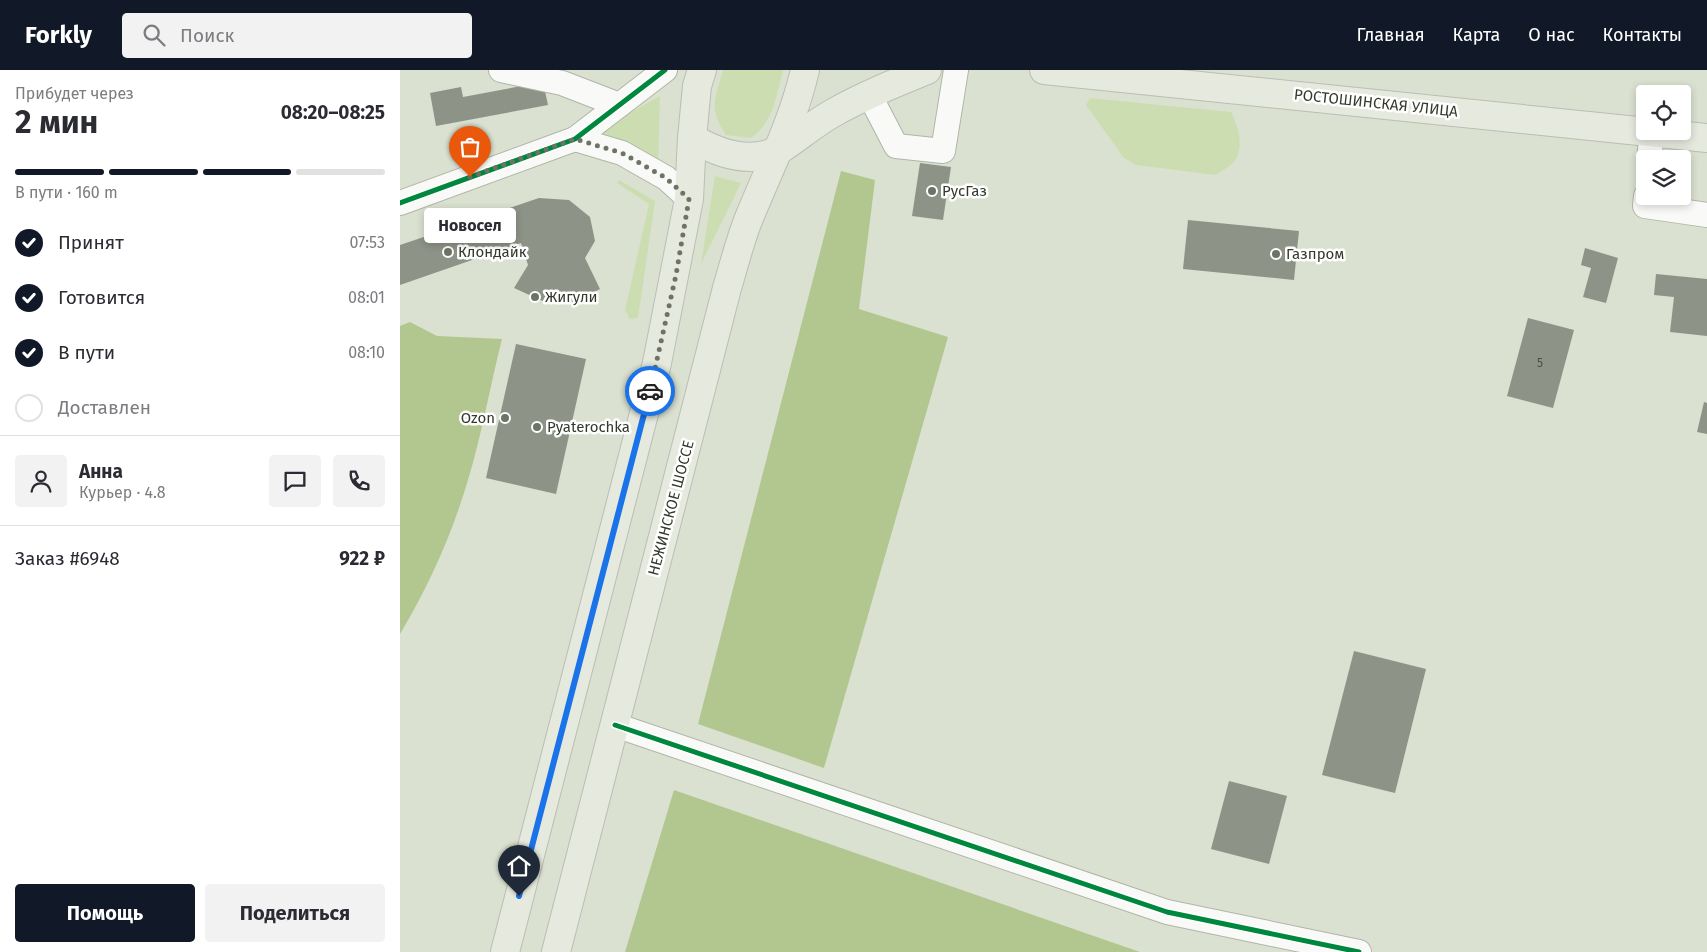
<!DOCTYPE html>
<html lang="ru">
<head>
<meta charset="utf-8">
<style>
  :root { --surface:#fff; --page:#f2f2f3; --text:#2b2b33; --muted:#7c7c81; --line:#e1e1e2; --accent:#111827 }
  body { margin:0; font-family:"Fira Sans",sans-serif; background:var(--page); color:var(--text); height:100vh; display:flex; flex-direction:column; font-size:19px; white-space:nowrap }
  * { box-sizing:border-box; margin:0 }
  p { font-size:16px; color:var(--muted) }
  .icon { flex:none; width:28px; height:28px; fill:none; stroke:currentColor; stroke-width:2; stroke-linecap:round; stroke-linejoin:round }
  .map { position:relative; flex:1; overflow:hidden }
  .drawer { display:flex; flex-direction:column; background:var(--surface); width:400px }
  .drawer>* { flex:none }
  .buttons { position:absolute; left:1236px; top:15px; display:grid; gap:10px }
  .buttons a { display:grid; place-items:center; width:55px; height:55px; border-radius:5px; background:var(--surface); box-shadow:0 2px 8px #0003; font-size:25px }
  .pin { position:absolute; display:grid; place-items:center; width:42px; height:42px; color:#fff; margin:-51px -21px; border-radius:50% 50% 50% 0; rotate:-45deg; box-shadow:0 0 5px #0007 }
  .pin .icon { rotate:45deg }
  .courier { position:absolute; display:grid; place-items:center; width:50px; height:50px; margin:-25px; border:4px solid #1a73e8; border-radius:50%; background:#fff; color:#222; box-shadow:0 1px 6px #0007 }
  .bubble { position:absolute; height:35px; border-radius:5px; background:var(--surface); box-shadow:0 2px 8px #0003; font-size:16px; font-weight:700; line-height:35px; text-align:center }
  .head em { font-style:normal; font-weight:700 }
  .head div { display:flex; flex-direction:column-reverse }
  .head { display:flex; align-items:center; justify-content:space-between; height:85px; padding:0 15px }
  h1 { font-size:32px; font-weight:700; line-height:38px }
  .bar { display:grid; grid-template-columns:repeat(4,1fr); gap:8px 5px; align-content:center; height:60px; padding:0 15px }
  .bar i { height:6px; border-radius:4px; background:var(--line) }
  .bar .selected { background:var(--accent) }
  .bar p { grid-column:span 4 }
  .line { display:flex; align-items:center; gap:12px; padding:0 15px; border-top:1px solid var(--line) }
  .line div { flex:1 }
  .round { display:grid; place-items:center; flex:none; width:52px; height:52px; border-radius:5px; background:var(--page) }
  ol { padding:0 15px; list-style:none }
  li { display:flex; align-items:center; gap:15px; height:55px }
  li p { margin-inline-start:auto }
  li .icon { padding:5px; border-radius:50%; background:var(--accent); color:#fff; stroke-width:4 }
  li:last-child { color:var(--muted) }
  li i { width:28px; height:28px; border:2px solid var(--line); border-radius:50% }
  .primary-button { display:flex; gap:10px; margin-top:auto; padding:10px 15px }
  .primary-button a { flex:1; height:58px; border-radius:5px; background:var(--accent); color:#fff; font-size:20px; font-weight:700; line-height:58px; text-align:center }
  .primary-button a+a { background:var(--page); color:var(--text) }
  header { display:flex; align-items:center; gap:30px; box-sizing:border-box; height:70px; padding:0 25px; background:var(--accent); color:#fff }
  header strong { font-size:24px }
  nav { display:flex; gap:28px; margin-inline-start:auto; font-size:18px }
  .search { width:350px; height:45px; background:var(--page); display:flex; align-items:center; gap:12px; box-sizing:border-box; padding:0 18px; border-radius:5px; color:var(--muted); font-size:19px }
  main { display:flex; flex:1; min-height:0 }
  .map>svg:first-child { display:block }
  .green { fill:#ccdeb1 }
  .forest { fill:#b2c790 }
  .building { fill:#8e9387 }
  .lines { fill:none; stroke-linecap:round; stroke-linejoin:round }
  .minor-casing { stroke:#b0b5a8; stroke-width:26 }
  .major-casing { stroke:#babeb5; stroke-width:30 }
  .minor { stroke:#f9faf8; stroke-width:24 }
  .major { stroke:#e5e9de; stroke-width:28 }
  .cycleway-casing { stroke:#fff; stroke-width:8 }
  .cycleway { stroke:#00873e; stroke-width:5 }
  .done { stroke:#6d7465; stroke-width:5; stroke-dasharray:0 9 }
  .route { stroke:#1a73e8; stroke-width:6 }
  .poi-dot { fill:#6d7465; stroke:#fff; stroke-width:2 }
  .labels { text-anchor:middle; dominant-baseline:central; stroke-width:5; stroke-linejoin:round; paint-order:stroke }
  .number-label { font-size:12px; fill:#4a5043 }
  .street-label { font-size:15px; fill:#33392c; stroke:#fff }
  .poi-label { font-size:15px; fill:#33392c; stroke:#fff; text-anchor:start }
</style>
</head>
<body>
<header>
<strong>Forkly</strong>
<div class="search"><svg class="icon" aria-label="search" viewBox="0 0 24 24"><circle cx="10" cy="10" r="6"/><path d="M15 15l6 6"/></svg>Поиск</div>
<nav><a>Главная</a><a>Карта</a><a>О нас</a><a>Контакты</a></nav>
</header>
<main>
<section class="drawer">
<div class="head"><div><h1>2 мин</h1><p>Прибудет через</p></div><em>08:20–08:25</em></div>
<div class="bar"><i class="selected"></i><i class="selected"></i><i class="selected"></i><i></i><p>В пути · 160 m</p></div>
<ol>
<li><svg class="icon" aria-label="check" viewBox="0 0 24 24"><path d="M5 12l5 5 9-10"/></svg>Принят<p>07:53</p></li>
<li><svg class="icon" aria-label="check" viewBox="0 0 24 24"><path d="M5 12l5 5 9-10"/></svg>Готовится<p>08:01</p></li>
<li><svg class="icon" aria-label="check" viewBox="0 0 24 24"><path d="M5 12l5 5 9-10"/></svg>В пути<p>08:10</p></li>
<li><i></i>Доставлен</li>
</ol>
<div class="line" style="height:90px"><a class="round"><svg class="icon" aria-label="person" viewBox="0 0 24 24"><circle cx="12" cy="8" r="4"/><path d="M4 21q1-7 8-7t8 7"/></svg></a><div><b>Анна</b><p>Курьер · 4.8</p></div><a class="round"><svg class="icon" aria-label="chat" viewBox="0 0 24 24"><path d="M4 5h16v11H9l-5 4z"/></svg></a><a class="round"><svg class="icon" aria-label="phone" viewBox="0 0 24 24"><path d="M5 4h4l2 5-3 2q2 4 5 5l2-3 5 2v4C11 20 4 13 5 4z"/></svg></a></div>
<div class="line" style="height:65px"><div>Заказ #6948</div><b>922 ₽</b></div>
<div class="primary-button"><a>Помощь</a><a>Поделиться</a></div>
</section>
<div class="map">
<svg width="1307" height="882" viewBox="0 0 1307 882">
  <rect width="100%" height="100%" fill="#dae1d0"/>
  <g class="green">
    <path d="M323 0H383C376 26 374 52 351 68L326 65C308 38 315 29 323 0Z"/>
    <path d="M260 26 258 96 196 62Z"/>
    <path d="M690 28 831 42C838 56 846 80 832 94 827 98 821 102 815 105L736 95 724 88 686 35Z"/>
    <path d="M315 106 341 113 301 194Z"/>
    <path d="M219 110 255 131 238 248 230 249 225 240 249 134 217 113Z"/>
  </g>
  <g class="forest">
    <path d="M441 101 475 110 459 239 548 267 424 698 298 654Z"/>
    <path d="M10 252 37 266 102 269C90 316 82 364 68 410 52 464 29 516 0 564V256Z"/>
    <path d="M274 720 740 882H225Z"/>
  </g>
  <g class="building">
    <path d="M143 12 148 35 36 56 30 23 61 17 63 27Z"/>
    <path d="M520 93 551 97 543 150 512 146Z"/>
    <path d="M139 128 169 130 190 147 195 171 185 188 200 219 175 232 147 233 114 218 128 195 121 173 0 215V175Z"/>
    <path d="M788 150 899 161 894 210 783 199Z"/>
    <path d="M1185 178 1218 188 1206 233 1183 227 1191 198 1181 195Z"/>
    <path d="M1256 204 1307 209V266L1270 262 1274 227 1254 225Z"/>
    <path d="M1128 248 1174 260 1153 338 1107 326Z"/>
    <path d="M116 274 186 289 156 424 86 408Z"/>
    <path d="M1304 332 1307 333V364L1297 362Z"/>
    <path d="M954 581 1026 599 995 723 922 705Z"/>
    <path d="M829 711 887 726 869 794 811 779Z"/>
  </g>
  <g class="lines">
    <g class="minor-casing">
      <g id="minor">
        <path d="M101 0 162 13 219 35"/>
        <path d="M469 24 496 76 543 81 556 0"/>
        <path d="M175 69 222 83 266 108 289 129"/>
        <path d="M1249 89 1252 63"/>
        <path d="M1246 126 1245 136 1307 145"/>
        <path d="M0 133 175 69 265 0"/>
        <path d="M215 655 767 842 959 882"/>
      </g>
    </g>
    <g class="major-casing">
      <g id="major">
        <path d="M644 0 1307 68"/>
        <path d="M292 68C319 84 352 96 382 78 399 67 415 53 433 43 463 26 495 13 527 0"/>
        <path d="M105 882 257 293 289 129 292 68 297 16 302 0"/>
        <path d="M156 882 327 218C334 195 340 170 349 148 369 99 393 52 405 0"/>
      </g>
    </g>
    <use href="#minor" class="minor"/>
    <use href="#major" class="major"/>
    <g class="cycleway-casing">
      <g id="cycleway">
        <path d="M0 133 175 69 265 0"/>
        <path d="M215 655 767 842 959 882"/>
      </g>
    </g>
    <use href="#cycleway" class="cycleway"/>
  </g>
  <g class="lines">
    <path class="done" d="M70 107 175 69 222 83 266 108 289 129 276 205 250 321"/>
    <path class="route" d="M119 826 250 321"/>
  </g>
  <g class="poi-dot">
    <circle cx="532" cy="121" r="5"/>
    <circle cx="48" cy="182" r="5"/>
    <circle cx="876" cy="184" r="5"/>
    <circle cx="135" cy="227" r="5"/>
    <circle cx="105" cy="348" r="5"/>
    <circle cx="137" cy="357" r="5"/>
  </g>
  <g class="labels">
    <g class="number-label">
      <text x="1140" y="293">5</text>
    </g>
    <g class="street-label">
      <text transform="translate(976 33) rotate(6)">РОСТОШИНСКАЯ УЛИЦА</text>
      <text transform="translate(271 438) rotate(-75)">НЕЖИНСКОЕ ШОССЕ</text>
    </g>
    <g class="poi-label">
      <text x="542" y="121">РусГаз</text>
      <text x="58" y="182">Клондайк</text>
      <text x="886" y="184">Газпром</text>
      <text x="145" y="227">Жигули</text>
      <text x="95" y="348" text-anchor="end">Ozon</text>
      <text x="147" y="357">Pyaterochka</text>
    </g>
  </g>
</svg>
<div class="buttons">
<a><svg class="icon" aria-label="locate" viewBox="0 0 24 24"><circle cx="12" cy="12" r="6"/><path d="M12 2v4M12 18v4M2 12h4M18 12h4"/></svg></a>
<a><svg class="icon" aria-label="layers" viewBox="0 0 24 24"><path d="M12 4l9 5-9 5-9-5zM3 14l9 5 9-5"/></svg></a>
</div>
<div class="pin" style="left:70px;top:107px;background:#ea580c"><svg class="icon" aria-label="bag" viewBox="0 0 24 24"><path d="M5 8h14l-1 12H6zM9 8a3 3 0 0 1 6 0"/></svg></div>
<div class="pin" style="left:119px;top:826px;background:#1f2937"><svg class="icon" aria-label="home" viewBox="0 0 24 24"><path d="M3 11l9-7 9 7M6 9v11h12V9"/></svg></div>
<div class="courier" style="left:250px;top:321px"><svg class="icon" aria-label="car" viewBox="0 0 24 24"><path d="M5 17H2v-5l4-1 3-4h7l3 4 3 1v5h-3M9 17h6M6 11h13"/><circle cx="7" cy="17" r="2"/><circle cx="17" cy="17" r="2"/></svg></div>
<div class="bubble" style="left:24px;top:138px;width:92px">Новосел</div>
</div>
</main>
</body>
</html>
